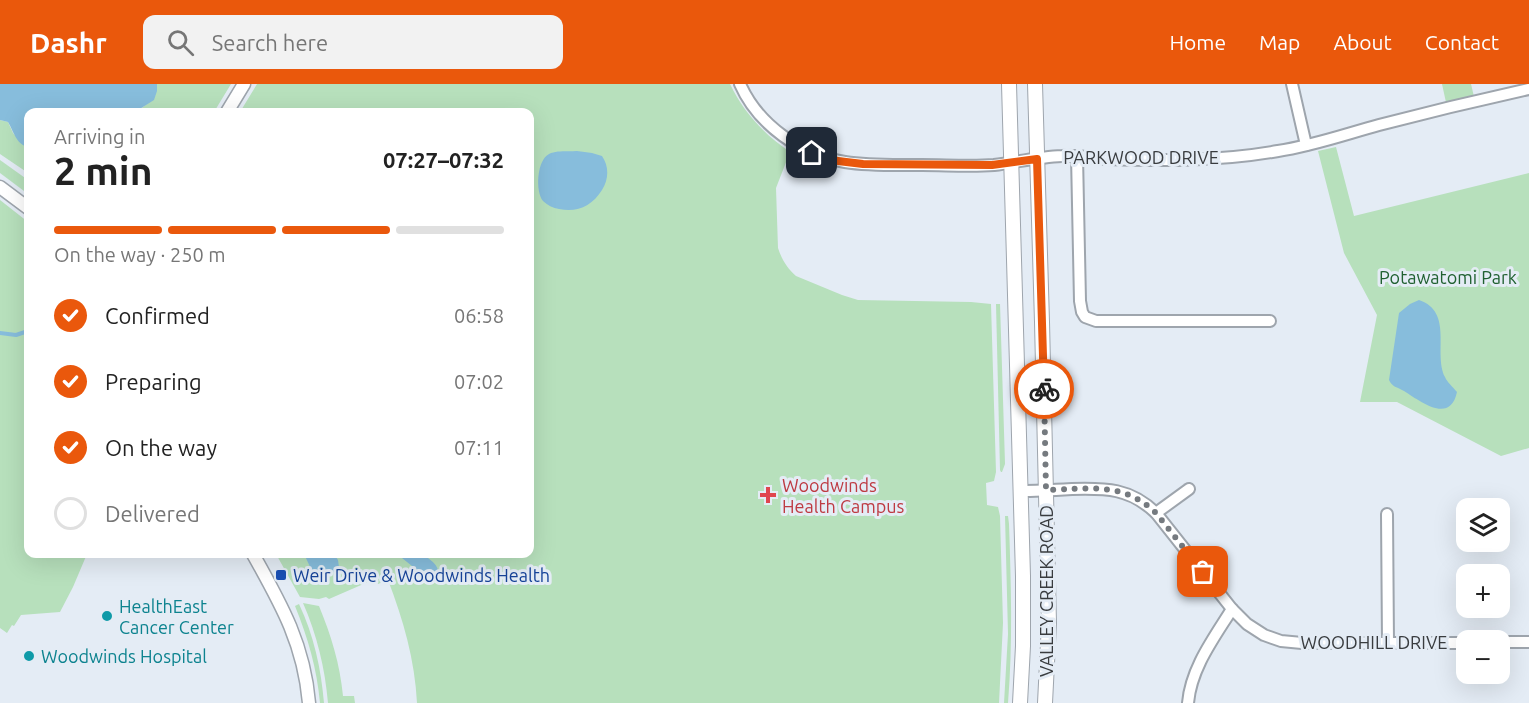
<!DOCTYPE html>
<html lang="en">
<head>
<meta charset="utf-8">
<style>
  :root { --surface:#fff; --page:#f2f2f2; --text:#222; --muted:#767676; --line:#e0e0e0; --accent:#ea580c }
  body { margin:0; font-family:Ubuntu,sans-serif; background:var(--page); color:var(--text); height:100vh; display:flex; flex-direction:column; font-size:22px; white-space:nowrap }
  * { box-sizing:border-box; margin:0 }
  p { font-size:20px; color:var(--muted) }
  .icon { flex:none; width:33px; height:33px; fill:none; stroke:currentColor; stroke-width:2; stroke-linecap:round; stroke-linejoin:round }
  .map { position:relative; flex:1; overflow:hidden }
  .sheet { position:absolute; left:24px; top:24px; width:510px; height:450px; display:flex; flex-direction:column; background:var(--surface); border-radius:12px; box-shadow:0 6px 24px #0002 }
  .sheet>* { flex:none }
  .fabs { position:absolute; left:1456px; top:414px; display:grid; gap:12px }
  .fabs a { display:grid; place-items:center; width:54px; height:54px; border-radius:12px; background:var(--surface); box-shadow:0 6px 24px #0002; font-size:30px }
  .pin { position:absolute; display:grid; place-items:center; width:51px; height:51px; color:#fff; margin:-26px; border-radius:12px; box-shadow:0 3px 9px #0006 }
  .courier { position:absolute; display:grid; place-items:center; width:60px; height:60px; margin:-30px; border:4px solid #ea580c; border-radius:50%; background:#fff; color:#222; box-shadow:0 2px 8px #0007 }
  .overview em { font-style:normal; font-weight:600 }
  .overview div { display:flex; flex-direction:column-reverse }
  .overview { display:flex; align-items:center; justify-content:space-between; height:102px; padding:0 30px }
  h1 { font-size:39px; font-weight:600; line-height:45px }
  .bar { display:grid; grid-template-columns:repeat(4,1fr); gap:9px 6px; align-content:center; height:72px; padding:0 30px }
  .bar i { height:8px; border-radius:4px; background:var(--line) }
  .bar .selected { background:var(--accent) }
  .bar p { grid-column:span 4 }
  ol { padding:0 30px; list-style:none }
  li { display:flex; align-items:center; gap:18px; height:66px }
  li p { margin-inline-start:auto }
  li .icon { padding:6px; border-radius:50%; background:var(--accent); color:#fff; stroke-width:4 }
  li:last-child { color:var(--muted) }
  li i { width:33px; height:33px; border:3px solid var(--line); border-radius:50% }
  header { display:flex; align-items:center; gap:36px; box-sizing:border-box; height:84px; padding:0 30px; background:var(--accent); color:#fff }
  header strong { font-size:28px }
  nav { display:flex; gap:33px; margin-inline-start:auto; font-size:21px }
  .search { width:420px; height:54px; background:var(--page); display:flex; align-items:center; gap:15px; box-sizing:border-box; padding:0 21px; border-radius:12px; color:var(--muted); font-size:22px }
  .map>svg:first-child { display:block }
  .green { fill:#b7e0bc }
  .water { fill:#87bddc }
  .lines { fill:none; stroke-linecap:round; stroke-linejoin:round }
  .stream { stroke:#87bddc; stroke-width:4 }
  .minor-casing { stroke:#9ea5ad; stroke-width:14 }
  .tertiary-casing { stroke:#9ea5ad; stroke-width:15 }
  .secondary-casing { stroke:#9ea5ad; stroke-width:16 }
  .minor { stroke:#fff; stroke-width:10 }
  .tertiary { stroke:#fff; stroke-width:12 }
  .secondary { stroke:#fff; stroke-width:14 }
  .done { stroke:#757a7f; stroke-width:6; stroke-dasharray:0 10.8 }
  .route { stroke:#ea580c; stroke-width:8 }
  .health-dot { fill:#e0444e; stroke:#e4ecf5; stroke-width:2 }
  .transit-dot { fill:#1a4fb4; stroke:#e4ecf5; stroke-width:2 }
  .culture-dot { fill:#0f9aa8; stroke:#e4ecf5; stroke-width:2 }
  .labels { text-anchor:middle; dominant-baseline:central; stroke-width:6; stroke-linejoin:round; paint-order:stroke }
  .street-label { font-size:18px; fill:#393c3f; stroke:#e4ecf5 }
  .park-label { font-size:18px; fill:#206131; stroke:#e4ecf5 }
  .health-label { font-size:18px; fill:#be3a42; stroke:#e4ecf5; text-anchor:start }
  .transit-label { font-size:18px; fill:#164399; stroke:#e4ecf5; text-anchor:start }
  .culture-label { font-size:18px; fill:#0d838f; stroke:#e4ecf5; text-anchor:start }
</style>
</head>
<body>
<header>
<strong>Dashr</strong>
<div class="search"><svg class="icon" aria-label="search" viewBox="0 0 24 24"><circle cx="10" cy="10" r="6"/><path d="M15 15l6 6"/></svg>Search here</div>
<nav><a>Home</a><a>Map</a><a>About</a><a>Contact</a></nav>
</header>
<div class="map">
<svg width="1529" height="619" viewBox="0 0 1529 619">
  <rect width="100%" height="100%" fill="#e4ecf5"/>
  <g class="green">
    <path d="M157 0H231L214 28H135C146 22 156 14 157 0Z"/>
    <path d="M257 0H730C744 29 764 50 790 68L776 104 778 164C782 176 787 184 796 192L842 211 858 216 971 218 991 220 996 388 994 397 986 399 987 421 998 423 1000 432 1003 539 999 619H417C415 576 403 535 388 496L378 500 375 495 329 515 326 513 319 515 300 513 276 470H530V28H240Z"/>
    <path d="M1442 0H1471L1475 17 1447 23Z"/>
    <path d="M0 36 8 38 13 49 26 62 28 63V89L0 70Z"/>
    <path d="M1336 63 1354 132 1529 89V364L1501 372 1397 318H1360L1377 231 1344 169 1318 67Z"/>
    <path d="M0 76 28 96V110L0 89Z"/>
    <path d="M0 116 28 138V470H87L73 503 60 528 21 531 14 542 12 541 7 549 0 544Z"/>
    <path d="M996 220H1000L1005 380 1002 388H1001L1000 386Z"/>
    <path d="M1005 432H1008L1009 440C1011 500 1013 559 1008 619H1004L1008 550Z"/>
    <path d="M303 519 319 522C331 551 340 580 343 612H354L355 619H328C325 584 317 551 303 519Z"/>
    <path d="M299 520C314 552 321 584 324 619H320C317 585 308 554 295 522Z"/>
  </g>
  <g class="water">
    <path d="M0 0H157V7L154 16 135 28H28V63C16 60 14 48 8 38L0 36Z"/>
    <path d="M577 67 592 69 602 72C609 82 609 95 602 106 592 122 577 129 559 125 553 124 547 121 543 117 535 107 537 76 549 70 557 66 568 68 577 67Z"/>
    <path d="M1419 216C1454 228 1433 269 1445 293 1447 298 1453 303 1457 308 1450 341 1420 317 1404 307 1397 303 1392 303 1389 296L1399 229 1410 220Z"/>
    <path d="M304 470H334L338 476 339 483C335 489 325 493 318 492L312 487Z"/>
    <path d="M397 470H423C430 476 440 481 438 491L432 495 427 494Z"/>
  </g>
  <g class="lines">
    <path class="stream" d="M0 249 16 251 28 247"/>
    <g class="minor-casing">
      <g id="minor">
        <path d="M740 0C758 41 801 71 845 78 870 82 896 81 922 81 946 81 971 83 994 81 1017 78 1039 73 1062 72 1077 71 1092 74 1107 75 1164 77 1222 77 1278 67 1312 62 1346 50 1379 41 1429 28 1479 16 1529 5"/>
        <path d="M1292 0 1306 61"/>
        <path d="M1077 72 1080 217 1082 228 1085 233 1096 237H1270"/>
        <path d="M1020 407C1038 407 1055 406 1072 405 1106 404 1130 404 1156 429L1232 525 1247 540 1264 551 1281 557 1302 559H1467"/>
        <path d="M1156 429 1189 405"/>
        <path d="M1387 430 1388 559"/>
        <path d="M1500 558H1529"/>
        <path d="M1188 619C1191 584 1214 554 1232 525"/>
      </g>
    </g>
    <g class="tertiary-casing">
      <g id="tertiary">
        <path d="M227 28 244 0"/>
        <path d="M0 103 28 124"/>
        <path d="M253 470C281 520 304 560 309 619"/>
      </g>
    </g>
    <g class="secondary-casing">
      <g id="secondary">
        <path d="M1009 0 1023 492V562L1020 619"/>
        <path d="M1035 0 1042 238 1049 539 1045 619"/>
      </g>
    </g>
    <use href="#minor" class="minor"/>
    <use href="#tertiary" class="tertiary"/>
    <use href="#secondary" class="secondary"/>
  </g>
  <g class="lines">
    <path class="done" d="M1044 305 1046 406C1088 405 1123 397 1156 429L1203 488"/>
    <path class="route" d="M812 69 838 77 863 80 992 81 1037 75 1044 305"/>
  </g>
  <path class="health-dot" d="M765 402h6v6h6v6h-6v6h-6v-6h-6v-6h6z"/>
  <rect class="transit-dot" x="275" y="485" width="12" height="12" rx="3"/>
  <g class="culture-dot">
    <circle cx="107" cy="532" r="6"/>
    <circle cx="29" cy="572" r="6"/>
  </g>
  <g class="labels">
    <g class="street-label">
      <text x="1141" y="73">PARKWOOD DRIVE</text>
      <text transform="translate(1046 507) rotate(-90)">VALLEY CREEK ROAD</text>
      <text x="1374" y="558">WOODHILL DRIVE</text>
    </g>
    <g class="park-label">
      <text x="1448" y="193">Potawatomi Park</text>
    </g>
    <g class="health-label">
      <text x="782" y="401">Woodwinds<tspan x="782" dy="21">Health Campus</tspan></text>
    </g>
    <g class="transit-label">
      <text x="293" y="491">Weir Drive &amp; Woodwinds Health</text>
    </g>
    <g class="culture-label">
      <text x="119" y="522">HealthEast<tspan x="119" dy="21">Cancer Center</tspan></text>
      <text x="41" y="572">Woodwinds Hospital</text>
    </g>
  </g>
</svg>
<div class="fabs">
<a><svg class="icon" aria-label="layers" viewBox="0 0 24 24"><path d="M12 4l9 5-9 5-9-5zM3 14l9 5 9-5"/></svg></a>
<a>+</a>
<a>−</a>
</div>
<div class="pin" style="left:1203px;top:488px;background:#ea580c"><svg class="icon" aria-label="bag" viewBox="0 0 24 24"><path d="M5 8h14l-1 12H6zM9 8a3 3 0 0 1 6 0"/></svg></div>
<div class="pin" style="left:812px;top:69px;background:#1f2937"><svg class="icon" aria-label="home" viewBox="0 0 24 24"><path d="M3 11l9-7 9 7M6 9v11h12V9"/></svg></div>
<div class="courier" style="left:1044px;top:305px"><svg class="icon" aria-label="bike" viewBox="0 0 24 24"><circle cx="6" cy="16" r="4"/><circle cx="18" cy="16" r="4"/><path d="M6 16l4-8h5l3 8M10 8l3 8H6M13 5h3"/></svg></div>
<section class="sheet">
<div class="overview"><div><h1>2 min</h1><p>Arriving in</p></div><em>07:27–07:32</em></div>
<div class="bar"><i class="selected"></i><i class="selected"></i><i class="selected"></i><i></i><p>On the way · 250 m</p></div>
<ol>
<li><svg class="icon" aria-label="check" viewBox="0 0 24 24"><path d="M5 12l5 5 9-10"/></svg>Confirmed<p>06:58</p></li>
<li><svg class="icon" aria-label="check" viewBox="0 0 24 24"><path d="M5 12l5 5 9-10"/></svg>Preparing<p>07:02</p></li>
<li><svg class="icon" aria-label="check" viewBox="0 0 24 24"><path d="M5 12l5 5 9-10"/></svg>On the way<p>07:11</p></li>
<li><i></i>Delivered</li>
</ol>
</section>
</div>
</body>
</html>
